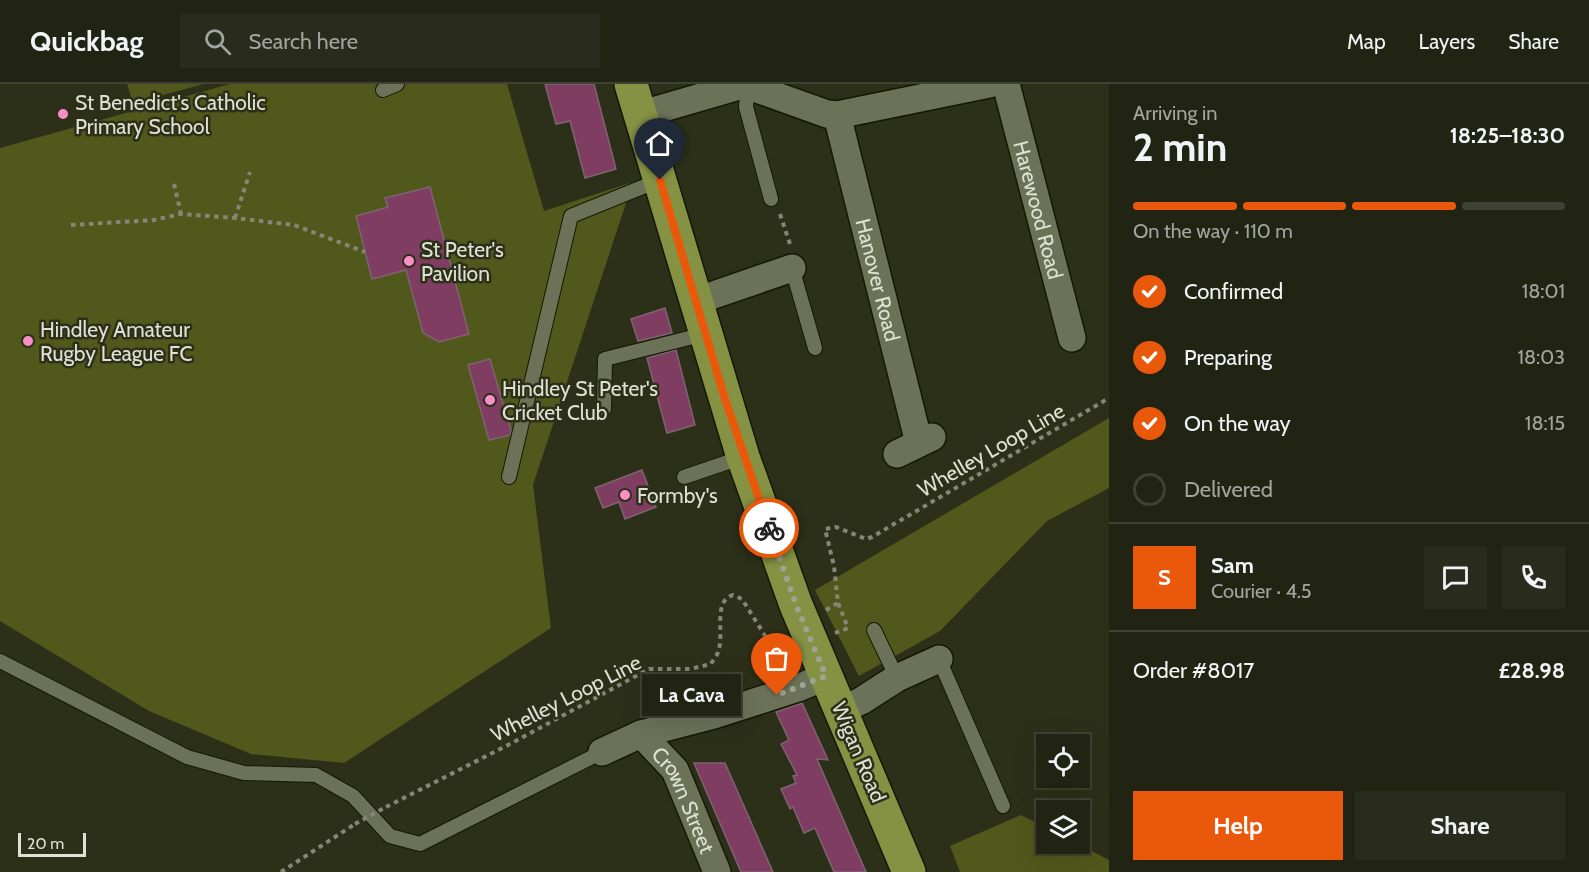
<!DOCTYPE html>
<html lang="en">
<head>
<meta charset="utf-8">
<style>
  :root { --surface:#212413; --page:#292c1c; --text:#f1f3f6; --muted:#a2a4a0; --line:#3e4133; --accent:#ea580c }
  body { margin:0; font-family:Cabin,sans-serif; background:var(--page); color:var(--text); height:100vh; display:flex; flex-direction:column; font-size:22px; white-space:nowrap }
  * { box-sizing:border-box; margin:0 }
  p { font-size:20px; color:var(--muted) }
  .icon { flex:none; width:33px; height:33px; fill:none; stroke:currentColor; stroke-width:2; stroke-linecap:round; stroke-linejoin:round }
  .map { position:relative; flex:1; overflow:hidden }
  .details { display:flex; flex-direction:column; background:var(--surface); width:480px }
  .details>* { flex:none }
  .tools { position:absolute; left:1036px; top:650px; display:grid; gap:12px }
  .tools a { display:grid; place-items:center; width:54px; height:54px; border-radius:0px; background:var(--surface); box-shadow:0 6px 24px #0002,0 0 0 2px var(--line); font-size:30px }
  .scale { position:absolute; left:18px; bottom:15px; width:68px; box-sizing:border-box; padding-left:6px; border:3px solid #dee1d3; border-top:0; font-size:16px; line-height:21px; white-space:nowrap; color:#dee1d3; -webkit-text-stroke:4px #2c3019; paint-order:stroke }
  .pin { position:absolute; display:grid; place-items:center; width:51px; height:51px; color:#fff; margin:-62px -26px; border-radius:50% 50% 50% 0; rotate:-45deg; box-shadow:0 0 6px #0007 }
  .pin .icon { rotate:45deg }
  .courier { position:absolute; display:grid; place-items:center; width:60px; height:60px; margin:-30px; border:4px solid #ea580c; border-radius:50%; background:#fff; color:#222; box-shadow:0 2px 8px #0007 }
  .bubble { position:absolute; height:42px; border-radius:0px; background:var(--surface); box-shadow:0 6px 24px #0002,0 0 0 2px var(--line); font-size:20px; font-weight:700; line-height:42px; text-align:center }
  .overview em { font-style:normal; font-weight:700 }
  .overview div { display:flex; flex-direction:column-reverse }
  .overview { display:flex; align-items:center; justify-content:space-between; height:102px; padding:0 24px }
  h1 { font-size:39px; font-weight:700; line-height:45px }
  .bar { display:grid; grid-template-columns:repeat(4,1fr); gap:9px 6px; align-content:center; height:72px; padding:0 24px }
  .bar i { height:8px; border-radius:4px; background:var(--line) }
  .bar .active { background:var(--accent) }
  .bar p { grid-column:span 4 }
  .line { display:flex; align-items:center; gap:15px; padding:0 24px; border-top:2px solid var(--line) }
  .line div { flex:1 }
  .round { display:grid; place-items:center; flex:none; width:63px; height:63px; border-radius:0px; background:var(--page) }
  ol { padding:0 24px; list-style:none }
  li { display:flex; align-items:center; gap:18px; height:66px }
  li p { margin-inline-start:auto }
  li .icon { padding:6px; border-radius:50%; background:var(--accent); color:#fff; stroke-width:4 }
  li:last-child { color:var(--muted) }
  li i { width:33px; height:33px; border:3px solid var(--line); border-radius:50% }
  .button { display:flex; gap:12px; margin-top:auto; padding:12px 24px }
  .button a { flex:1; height:69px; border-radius:0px; background:var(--accent); color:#fff; font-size:24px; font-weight:700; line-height:69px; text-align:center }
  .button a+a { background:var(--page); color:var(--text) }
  header { display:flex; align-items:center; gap:36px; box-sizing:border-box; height:84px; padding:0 30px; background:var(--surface); border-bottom:2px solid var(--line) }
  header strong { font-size:28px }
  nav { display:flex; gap:33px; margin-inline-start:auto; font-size:21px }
  .search { width:420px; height:54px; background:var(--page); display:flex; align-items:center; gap:15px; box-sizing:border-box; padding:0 21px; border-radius:0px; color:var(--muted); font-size:22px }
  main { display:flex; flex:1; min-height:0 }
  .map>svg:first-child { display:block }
  .green { fill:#50581c }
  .building { fill:#7f3e61; stroke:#7e6370; stroke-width:1.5 }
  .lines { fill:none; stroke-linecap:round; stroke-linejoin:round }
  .lane-casing { stroke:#151803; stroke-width:16 }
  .street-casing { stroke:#151803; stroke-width:30 }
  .highway-casing { stroke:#151803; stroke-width:36 }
  .path { stroke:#848775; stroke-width:4; stroke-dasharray:4.5 4.5; stroke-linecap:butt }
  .lane { stroke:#6c7258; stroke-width:14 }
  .street { stroke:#6c7258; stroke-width:27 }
  .highway { stroke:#859244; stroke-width:33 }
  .path-bridge { stroke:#848775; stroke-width:4; stroke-dasharray:4.5 4.5; stroke-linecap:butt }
  .done { stroke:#a0a392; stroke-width:6; stroke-dasharray:0 10.8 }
  .route { stroke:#ea580c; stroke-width:8 }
  .poi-dot { fill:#fa8fc7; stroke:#2c3019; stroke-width:2 }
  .labels { text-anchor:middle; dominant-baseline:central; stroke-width:5; stroke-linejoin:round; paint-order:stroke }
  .poi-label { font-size:21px; fill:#dee1d3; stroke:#2c3019; text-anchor:start }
  .street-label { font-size:21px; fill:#dee1d3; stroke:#2c3019 }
</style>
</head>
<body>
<header>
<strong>Quickbag</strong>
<div class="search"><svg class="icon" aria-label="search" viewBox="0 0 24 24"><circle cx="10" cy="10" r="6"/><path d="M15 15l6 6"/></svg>Search here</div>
<nav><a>Map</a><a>Layers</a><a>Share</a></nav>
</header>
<main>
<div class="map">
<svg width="1109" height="788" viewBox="0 0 1109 788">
  <rect width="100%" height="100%" fill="#2c3019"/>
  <g class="green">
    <path d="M127 0H204L133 19Z"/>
    <path d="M230 0H507L544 127 633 98 533 401 551 544 344 679 251 670 149 627 0 537V64Z"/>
    <path d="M1109 334V404L1047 437 940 547 859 592 815 506Z"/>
    <path d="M1021 731 1047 744V759H1076L1109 776V788H960L950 762Z"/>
  </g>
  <g class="building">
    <path d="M545 0H594L616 85 585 94 570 37 556 40Z"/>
    <path d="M430 103 469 250 439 258 423 249 406 186 372 195 356 132 388 123 385 114Z"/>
    <path d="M665 224 672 249 638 257 631 235Z"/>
    <path d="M676 266 695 341 667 349 647 274Z"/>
    <path d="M490 275 511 347 510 351 489 356 468 281Z"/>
    <path d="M642 386 656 423 625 435 619 418 603 424 595 404Z"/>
    <path d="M802 619 828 676 817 675 866 788H834L815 744 804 749 793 723 790 725 781 705 796 699 793 692 797 691 781 660 789 656 776 628Z"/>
    <path d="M694 679H725L773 788H741Z"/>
  </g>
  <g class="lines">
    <g class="lane-casing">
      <g id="lane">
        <path d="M748 1 746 23 771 115"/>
        <path d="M383 6 397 0"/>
        <path d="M792 184 815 264"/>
        <path d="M604 325 605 275 705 250"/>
        <path d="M509 393 571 132 660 96"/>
        <path d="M684 393 743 373"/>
        <path d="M874 546 897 594"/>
        <path d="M939 575 1003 722"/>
        <path d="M0 577 187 673 244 689 316 691 353 712 390 752 420 760 602 668"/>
      </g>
    </g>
    <g class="street-casing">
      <g id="street">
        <path id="s1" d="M1006 0 1072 254"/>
        <path d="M639 31 739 2 757 5 827 30 837 31 989 0"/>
        <path id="s2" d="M837 31 919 359"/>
        <path d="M696 217 792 184"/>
        <path d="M897 370 932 353"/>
        <path d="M841 626 861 617 897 594 939 575"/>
        <path id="s3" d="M641 650 675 686 717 788"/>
        <path d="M602 668 641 650 714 631 798 604 826 592"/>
      </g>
    </g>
    <g class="highway-casing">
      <path id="highway" d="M631 0 743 373 796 521 909 788"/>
    </g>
    <g class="path">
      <path d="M174 100 181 130"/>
      <path d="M780 130 790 160"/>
      <path d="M235 134 250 88"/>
      <path d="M71 141 154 136 181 130 235 134 294 141 365 168"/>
      <path d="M826 526 838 519"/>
      <path d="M835 549 848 544 838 519 834 482 825 445 836 443 866 455 872 453 1109 314"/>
      <path d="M386 723 510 660 649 585H690L711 580C713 576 717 572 718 568 725 551 712 517 733 511L742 515 779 574 787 570"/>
      <path d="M281 788 355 740"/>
    </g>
    <use href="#lane" class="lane"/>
    <use href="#street" class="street"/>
    <use href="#highway" class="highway"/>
    <path class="path-bridge" d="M355 740 386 723"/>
  </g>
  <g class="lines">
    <path class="done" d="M769 444 796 521 826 592 777 611"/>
    <path class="route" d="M660 96 724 312 769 444"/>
  </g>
  <g class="poi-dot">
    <circle cx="63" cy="30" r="6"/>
    <circle cx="409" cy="177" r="6"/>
    <circle cx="28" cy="257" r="6"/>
    <circle cx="490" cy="316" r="6"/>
    <circle cx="625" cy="411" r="6"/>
  </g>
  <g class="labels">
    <g class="poi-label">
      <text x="75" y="18">St Benedict's Catholic<tspan x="75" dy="24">Primary School</tspan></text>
      <text x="421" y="165">St Peter's<tspan x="421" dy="24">Pavilion</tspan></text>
      <text x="40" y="245">Hindley Amateur<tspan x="40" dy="24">Rugby League FC</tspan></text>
      <text x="502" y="304">Hindley St Peter's<tspan x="502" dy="24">Cricket Club</tspan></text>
      <text x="637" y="411">Formby's</text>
    </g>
    <g class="street-label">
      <text stroke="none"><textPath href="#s1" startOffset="130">Harewood Road</textPath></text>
      <text stroke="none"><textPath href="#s2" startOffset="170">Hanover Road</textPath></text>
      <text transform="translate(991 366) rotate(-30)">Whelley Loop Line</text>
      <text transform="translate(566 614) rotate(-27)">Whelley Loop Line</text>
      <text transform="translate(859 668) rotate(67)">Wigan Road</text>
      <text stroke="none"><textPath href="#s3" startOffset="80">Crown Street</textPath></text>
    </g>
  </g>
</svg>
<div class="tools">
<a><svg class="icon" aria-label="locate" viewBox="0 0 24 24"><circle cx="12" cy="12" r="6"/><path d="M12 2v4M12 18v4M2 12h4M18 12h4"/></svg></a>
<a><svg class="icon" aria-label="layers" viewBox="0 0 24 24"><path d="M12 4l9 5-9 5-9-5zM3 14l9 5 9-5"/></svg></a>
</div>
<div class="scale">20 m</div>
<div class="pin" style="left:777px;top:611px;background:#ea580c"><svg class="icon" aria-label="bag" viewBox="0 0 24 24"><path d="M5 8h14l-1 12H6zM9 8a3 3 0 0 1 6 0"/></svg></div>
<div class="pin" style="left:660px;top:96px;background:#1f2937"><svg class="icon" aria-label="home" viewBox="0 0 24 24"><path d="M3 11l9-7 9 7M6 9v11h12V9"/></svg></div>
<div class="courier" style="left:769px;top:444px"><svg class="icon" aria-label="bike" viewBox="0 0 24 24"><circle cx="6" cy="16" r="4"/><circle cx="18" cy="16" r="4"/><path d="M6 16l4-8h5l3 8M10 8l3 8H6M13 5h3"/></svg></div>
<div class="bubble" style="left:642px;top:590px;width:99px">La Cava</div>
</div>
<section class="details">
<div class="overview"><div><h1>2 min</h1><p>Arriving in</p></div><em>18:25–18:30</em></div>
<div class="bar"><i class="active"></i><i class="active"></i><i class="active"></i><i></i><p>On the way · 110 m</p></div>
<ol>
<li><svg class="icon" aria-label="check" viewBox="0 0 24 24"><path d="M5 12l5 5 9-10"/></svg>Confirmed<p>18:01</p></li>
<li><svg class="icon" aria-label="check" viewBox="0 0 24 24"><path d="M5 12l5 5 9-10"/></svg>Preparing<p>18:03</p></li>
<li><svg class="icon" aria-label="check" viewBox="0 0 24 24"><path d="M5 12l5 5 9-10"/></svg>On the way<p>18:15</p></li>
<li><i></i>Delivered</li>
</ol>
<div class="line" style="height:108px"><b class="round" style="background:var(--accent);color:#fff">S</b><div><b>Sam</b><p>Courier · 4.5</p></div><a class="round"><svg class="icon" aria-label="chat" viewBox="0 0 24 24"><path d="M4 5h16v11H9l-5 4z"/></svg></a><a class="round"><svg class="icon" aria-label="phone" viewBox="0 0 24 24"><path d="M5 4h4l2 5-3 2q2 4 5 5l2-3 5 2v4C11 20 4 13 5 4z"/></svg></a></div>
<div class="line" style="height:78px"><div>Order #8017</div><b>£28.98</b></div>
<div class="button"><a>Help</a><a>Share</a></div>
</section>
</main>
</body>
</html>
